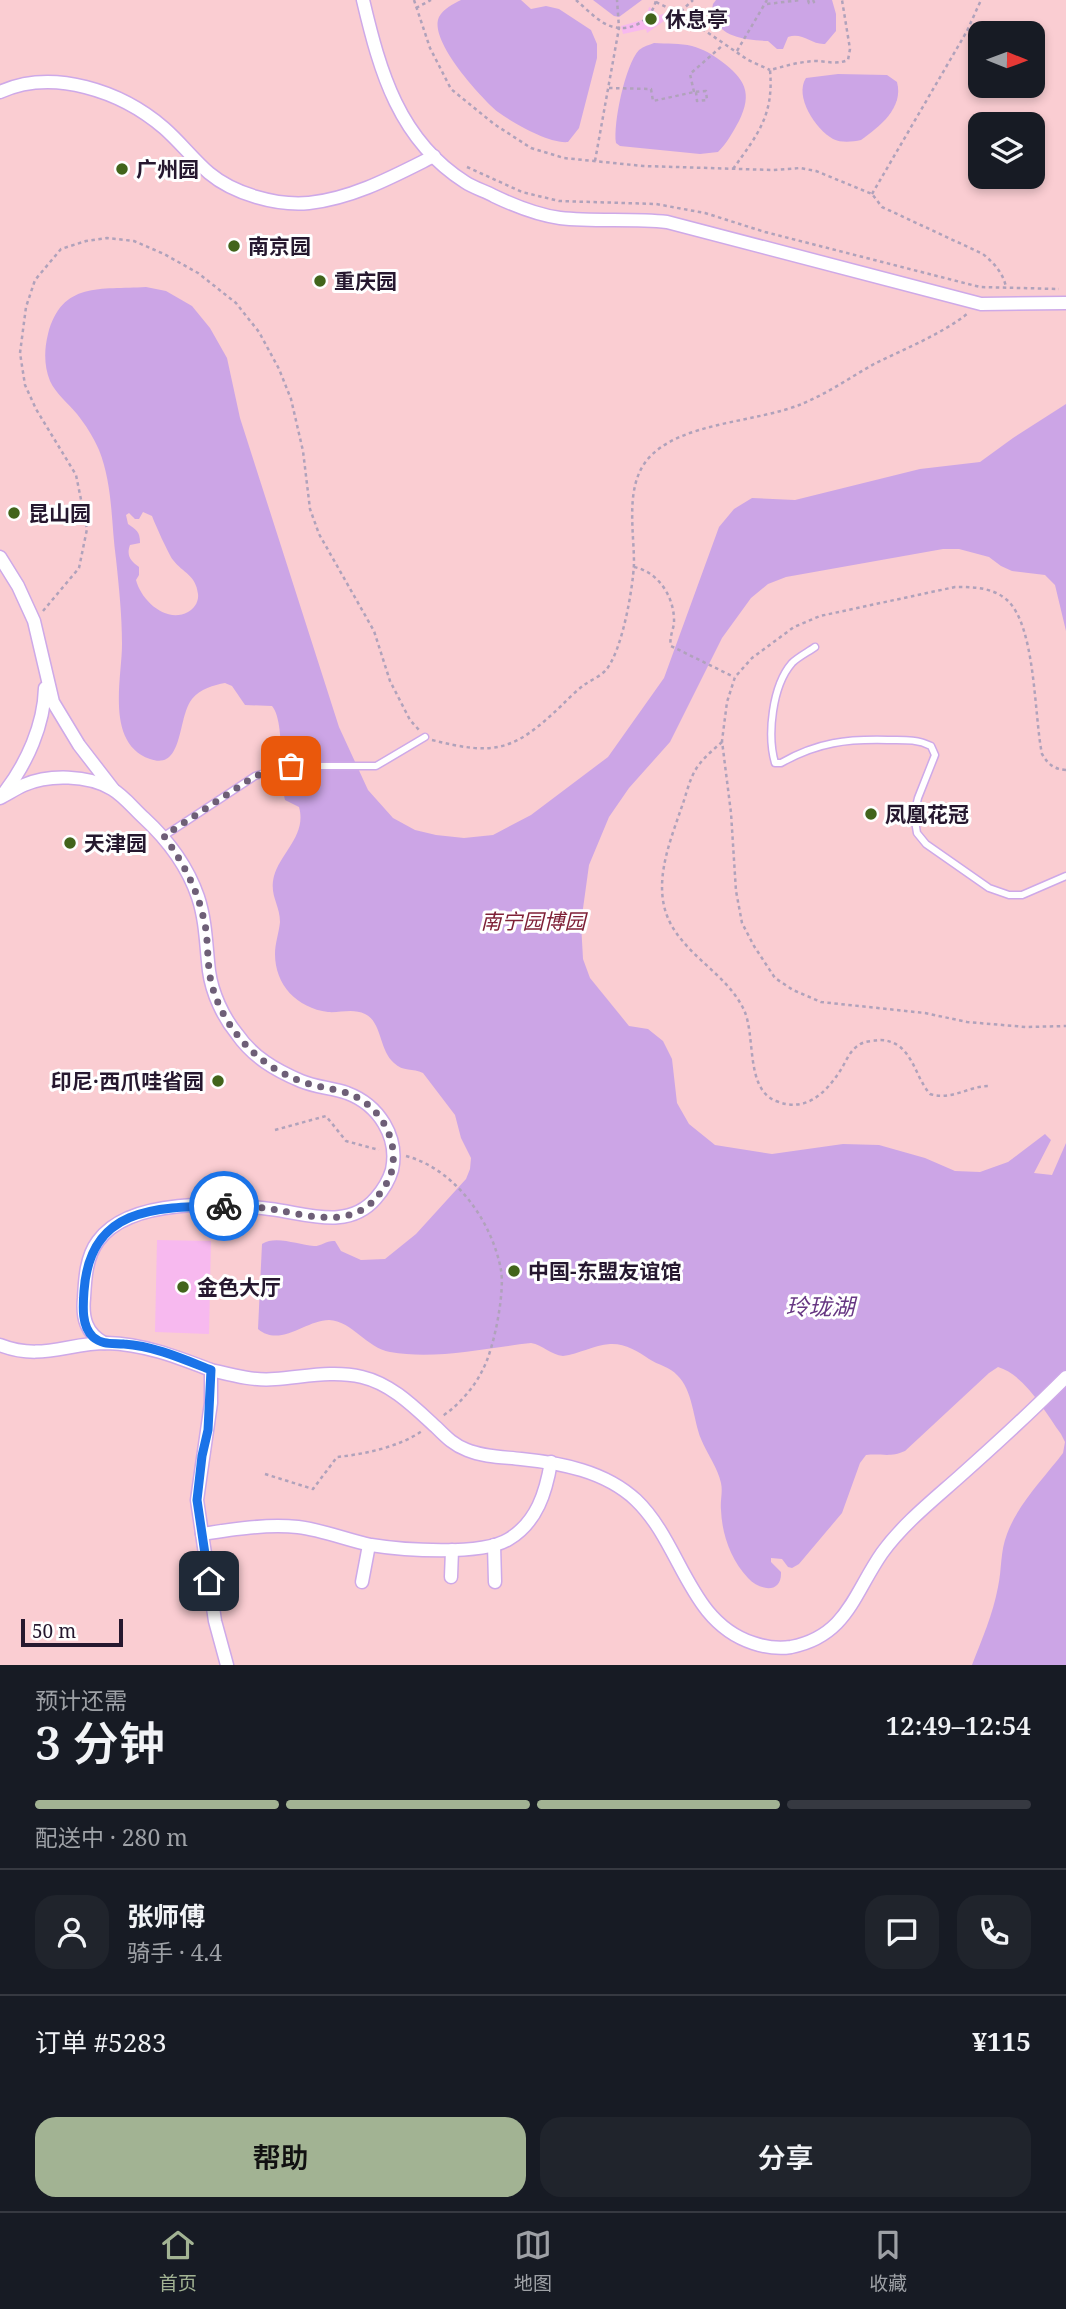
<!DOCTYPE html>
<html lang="zh">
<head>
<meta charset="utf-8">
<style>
  :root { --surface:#171b24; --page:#20242c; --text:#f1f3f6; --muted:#9ea1a6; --line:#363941; --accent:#a2b393 }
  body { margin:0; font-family:"Noto Serif","Noto Sans SC",serif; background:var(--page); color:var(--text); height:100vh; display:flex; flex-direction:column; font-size:26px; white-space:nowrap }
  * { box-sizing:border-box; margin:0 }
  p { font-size:23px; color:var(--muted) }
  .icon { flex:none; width:38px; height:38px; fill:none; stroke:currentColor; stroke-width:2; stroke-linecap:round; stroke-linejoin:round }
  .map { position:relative; height:1665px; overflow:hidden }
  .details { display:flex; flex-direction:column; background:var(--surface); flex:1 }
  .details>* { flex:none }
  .needle { width:46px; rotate:91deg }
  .controls { position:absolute; left:968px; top:21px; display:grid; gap:14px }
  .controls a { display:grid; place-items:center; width:77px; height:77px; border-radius:14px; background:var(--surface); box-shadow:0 4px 10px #0003; font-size:35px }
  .scale { position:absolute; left:21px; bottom:18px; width:102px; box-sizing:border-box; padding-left:7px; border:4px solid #26182f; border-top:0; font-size:19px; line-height:24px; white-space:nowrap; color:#26182f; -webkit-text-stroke:5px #fff; paint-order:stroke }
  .pin { position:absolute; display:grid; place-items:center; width:60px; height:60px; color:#fff; margin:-30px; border-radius:14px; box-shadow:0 4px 10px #0006 }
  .courier { position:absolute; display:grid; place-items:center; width:70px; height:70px; margin:-35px; border:5px solid #1a73e8; border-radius:50%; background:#fff; color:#222; box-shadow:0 2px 9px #0007 }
  .head em { font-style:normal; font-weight:600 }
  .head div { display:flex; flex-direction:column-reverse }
  .head { display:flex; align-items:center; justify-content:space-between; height:119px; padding:0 35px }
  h1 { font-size:46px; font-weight:600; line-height:52px }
  .bar { display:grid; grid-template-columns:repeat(4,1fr); gap:10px 7px; align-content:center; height:84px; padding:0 35px }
  .bar i { height:9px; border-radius:5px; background:var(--line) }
  .bar .active { background:var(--accent) }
  .bar p { grid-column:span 4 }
  .line { display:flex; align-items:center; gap:18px; padding:0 35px; border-top:2px solid var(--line) }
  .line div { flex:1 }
  .round { display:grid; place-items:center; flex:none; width:74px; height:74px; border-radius:21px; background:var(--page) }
  .primary-button { display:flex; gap:14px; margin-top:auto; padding:14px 35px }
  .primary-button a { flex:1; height:80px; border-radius:21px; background:var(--accent); color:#111; font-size:28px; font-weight:600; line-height:80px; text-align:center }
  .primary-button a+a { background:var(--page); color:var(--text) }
  .tab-bar { display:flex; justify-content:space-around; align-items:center; height:98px; border-top:2px solid var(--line); background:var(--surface); font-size:19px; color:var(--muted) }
  .tab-bar a { display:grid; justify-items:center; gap:4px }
  .tab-bar .active { color:var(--accent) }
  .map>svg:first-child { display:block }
  .green { fill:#facdd2; fill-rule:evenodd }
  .water { fill:#cca5e6; fill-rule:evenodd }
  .building { fill:#f7b9ef }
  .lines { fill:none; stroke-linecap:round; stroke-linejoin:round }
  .lane-casing { stroke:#cea9e8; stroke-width:9 }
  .street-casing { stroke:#cea9e8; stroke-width:15 }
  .path { stroke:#b0a2bb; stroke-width:2.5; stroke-dasharray:3.5 3.5; stroke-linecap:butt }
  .lane { stroke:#fff; stroke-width:6 }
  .street { stroke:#fff; stroke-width:12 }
  .done { stroke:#6e5f77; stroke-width:7; stroke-dasharray:0 12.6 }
  .route { stroke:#1a73e8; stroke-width:9 }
  .poi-dot { fill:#42641b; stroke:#fff; stroke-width:2.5 }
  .labels { text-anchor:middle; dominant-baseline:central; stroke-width:6; stroke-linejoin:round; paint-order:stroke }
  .poi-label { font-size:21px; font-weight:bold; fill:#26182f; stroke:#fff; text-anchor:start }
  .park-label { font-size:21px; font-style:italic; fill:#7f2137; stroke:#fff }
  .water-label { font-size:23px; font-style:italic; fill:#673783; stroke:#fff }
</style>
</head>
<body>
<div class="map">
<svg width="1066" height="1665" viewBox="0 0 1066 1665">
  <rect width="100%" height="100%" fill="#f3e4fe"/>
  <path class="green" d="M0 0H1066V1665H0ZM980 33H1032V86H980ZM980 124H1032V177H980Z"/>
  <g class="water">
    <path d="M461 0H521L531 9 546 6 559 9 591 30 597 44V58L579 128 568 142C549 144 513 123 498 112 481 98 428 40 439 17 443 9 453 4 461 0Z"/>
    <path d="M593 0H642L619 17 614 16Z"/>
    <path d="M716 0H832L836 14V31L825 44C811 45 803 32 788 37L783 49H777L768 41C745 40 722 38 711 15L713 4Z"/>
    <path d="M654 43C667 44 680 43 692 46 703 49 712 54 721 61 745 79 753 93 739 121 733 132 727 143 718 152L700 154 620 146 616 143C613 124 625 65 639 50 644 46 649 45 654 43Z"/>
    <path d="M838 74 887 75 897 82C904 108 879 127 861 140 852 142 841 143 833 139 815 129 794 96 806 78Z"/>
    <path d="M146 287 166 291 192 306 210 328 227 358 240 418 339 727 368 790 393 818 415 830 436 835 464 838 493 835 531 815 608 757 664 678 719 527 734 509 752 498 795 500 920 469 980 462 1013 438 1066 404V631L1055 585 1045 575 1012 571 1001 566 989 557 959 549H943L786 577 768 584 751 598 722 638 670 742 629 788 609 817 589 865 581 923 583 959 590 978 629 1026 648 1029 663 1041 672 1059 677 1103 689 1124 715 1145 772 1154 843 1144 879 1145 925 1158 955 1171 980 1172 1008 1162 1045 1134 1051 1140 1034 1173 1052 1175 1066 1143V1665H972C982 1639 993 1614 998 1587 1002 1569 1000 1552 1007 1534 1018 1504 1044 1478 1063 1453L1065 1442 1061 1434C1045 1412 1025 1375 998 1367L989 1373 905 1451C889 1458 882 1453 866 1455L860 1463 842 1513 799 1564 792 1568 788 1567 782 1559 771 1558V1562L781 1572C782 1594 760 1591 748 1578 731 1560 722 1535 721 1510 720 1501 723 1492 721 1483 718 1468 707 1454 701 1439 693 1419 693 1390 677 1375 670 1367 658 1365 649 1359 638 1351 624 1343 610 1344 594 1345 579 1354 563 1356 551 1355 543 1345 531 1343 485 1348 436 1360 390 1352 367 1348 352 1321 329 1320 306 1320 280 1348 258 1329L262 1244C276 1235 298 1245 314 1246 322 1246 327 1240 335 1241L341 1251 361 1260 385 1259 416 1234 466 1179 470 1169 471 1158 461 1138 455 1115 423 1073C413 1068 403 1072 394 1063 379 1050 382 1022 365 1014 353 1008 340 1013 328 1012 297 1008 275 985 275 954 275 943 279 933 280 922 280 904 269 896 274 876 281 852 307 835 299 807L285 800C279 776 285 721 272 706L245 705 232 686 225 683C214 685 200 689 192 699 177 718 184 771 150 759 105 743 122 679 122 644 122 616 119 587 116 559 111 523 113 485 99 450 94 438 85 424 77 414 68 403 56 394 50 381 44 366 44 350 48 334 62 281 100 290 146 287ZM143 512 152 516C155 524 168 553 173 560 183 573 196 575 198 594 199 602 194 609 188 612 166 624 141 600 136 580L139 575V567C131 561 126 556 130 545L140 543C140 531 136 530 128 524L126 515 129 513 135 519H139Z"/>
  </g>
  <g class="building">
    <path d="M649 7 654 10 657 16 669 12 671 16 647 33 646 29 623 34 621 26 646 19Z"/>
    <path d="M157 1240 211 1241 209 1334 155 1332Z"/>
  </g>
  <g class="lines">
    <g class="lane-casing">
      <g id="lane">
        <path d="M815 647C808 652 798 657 792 663 772 686 767 735 775 763H781C818 742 847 739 888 740 904 740 917 739 931 746L935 755 918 798 914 815 917 833 926 844 989 888 1009 895H1022L1066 876"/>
        <path d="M164 836 255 776 291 766H376L425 737"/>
      </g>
    </g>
    <g class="street-casing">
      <g id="street">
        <path d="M363 0C380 72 399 140 465 182 474 188 485 191 494 196 515 206 537 215 560 218 595 222 632 218 667 222L981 304 1066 303"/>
        <path d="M0 92C53 68 121 91 164 128 180 142 193 159 209 173 234 194 277 206 309 203 354 198 394 176 434 156"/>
        <path d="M0 557 18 586 34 621 53 702 79 745 113 789"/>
        <path d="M4 793C27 763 44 725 45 688"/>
        <path d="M0 798C8 794 15 789 24 785 49 774 88 775 112 789 124 796 134 809 144 818 169 841 187 865 198 897 206 921 206 946 209 971 212 993 223 1017 237 1034 253 1057 275 1070 301 1081 315 1087 332 1088 347 1093 379 1105 399 1137 392 1170 389 1180 383 1190 376 1198 348 1231 306 1213 270 1209 222 1203 130 1197 98 1241 86 1257 85 1279 84 1298 82 1318 86 1333 104 1343"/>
        <path d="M0 1345C41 1361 67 1343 107 1343 144 1344 177 1357 211 1370V1403L197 1500 215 1621 227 1665"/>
        <path d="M211 1370C232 1375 253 1381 275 1379 304 1377 333 1370 362 1377 392 1384 415 1408 437 1428 447 1438 454 1445 467 1450 484 1457 503 1457 521 1459 561 1463 605 1471 636 1500 682 1544 688 1622 753 1643 765 1647 779 1649 791 1647 847 1636 854 1593 882 1553 903 1524 932 1501 959 1477 995 1445 1031 1412 1066 1377"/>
        <path d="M202 1534C234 1529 266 1524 298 1527 323 1530 347 1540 371 1545 402 1550 482 1556 509 1539 537 1522 546 1492 551 1462"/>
        <path d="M494 1545 495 1582"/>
        <path d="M451 1577 452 1550"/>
        <path d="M362 1582 369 1545"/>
      </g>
    </g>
    <g class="path">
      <path d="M414 0 430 48 451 89 494 124 531 148 564 158 643 166 773 170 800 168 816 171 872 194 882 207 983 254C994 263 1003 273 1006 287"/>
      <path d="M576 0C584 7 593 16 602 22 624 36 651 24 656 0"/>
      <path d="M808 0 809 3 814 2 813 0"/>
      <path d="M656 2 679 13 693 0"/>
      <path d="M767 4 801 0"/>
      <path d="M416 8 431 0"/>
      <path d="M679 13 748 60 770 70"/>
      <path d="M737 51 767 0"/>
      <path d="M609 88 651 89 653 101 694 92 706 91 707 100 697 101 696 92"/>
      <path d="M694 92 690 74 723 45"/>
      <path d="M595 161 619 28 617 0"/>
      <path d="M467 167 522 192 559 201 656 204 705 213 765 232 980 287 1059 289"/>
      <path d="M733 169C758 134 774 115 770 70 785 66 799 62 814 61 827 61 836 65 848 60L850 49 842 0"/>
      <path d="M872 194 967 31 981 0"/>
      <path d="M634 567C659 572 675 598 674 623 673 631 669 638 671 646L734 677"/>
      <path d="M43 611 79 568 87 529 76 475 36 409 25 385 20 353 26 307 35 280 61 249 86 241 107 238 134 241 164 254 198 273 236 303 259 332 279 369 291 399 303 451 310 509 319 534 374 631 390 681 410 720 419 730"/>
      <path d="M432 740C495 756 514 751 561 706 568 699 576 691 584 685 591 680 601 676 606 670 622 651 633 589 634 563 634 531 625 487 647 460 679 421 759 423 804 403 828 393 851 377 874 364 904 349 940 335 967 314"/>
      <path d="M722 742C713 750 703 758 696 769 689 780 686 796 681 809 668 847 649 893 675 931 694 960 729 978 744 1010 756 1036 745 1089 776 1101 805 1113 825 1094 840 1071 846 1062 849 1051 859 1045 864 1041 873 1041 879 1040 887 1040 893 1042 899 1046 915 1059 917 1079 930 1094 952 1101 968 1086 989 1086"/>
      <path d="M1066 770C1053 769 1048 764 1042 754 1034 716 1036 626 1007 600 992 587 973 587 955 587L820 616 794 627 752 658 735 677 727 702 722 741 731 813 736 891 742 923 754 946 775 978 793 990 821 1002 925 1013 967 1022 1026 1027 1066 1026"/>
      <path d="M275 1130 326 1116 346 1141 379 1150"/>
      <path d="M406 1156C455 1169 492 1221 501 1270 505 1292 494 1349 483 1369 475 1387 457 1407 441 1417"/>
      <path d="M265 1474 313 1489 337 1457C365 1454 399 1447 422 1431"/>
    </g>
    <use href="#lane" class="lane"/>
    <use href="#street" class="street"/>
  </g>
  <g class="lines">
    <path class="done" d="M224 1206C241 1205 260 1207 277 1210 310 1216 350 1228 376 1198 383 1190 389 1181 392 1170 399 1136 377 1102 344 1092 330 1088 316 1087 303 1082 275 1072 253 1056 235 1032 222 1015 211 991 209 969 207 952 208 933 203 916 196 886 182 861 164 836L255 776 291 766"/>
    <path class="route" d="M209 1581 197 1500 202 1456 208 1430 211 1370C183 1359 154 1346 124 1344 113 1343 102 1345 93 1337 81 1326 83 1305 84 1291 90 1207 155 1207 224 1206"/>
  </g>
  <g class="poi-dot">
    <circle cx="651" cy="19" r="7"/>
    <circle cx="122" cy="169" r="7"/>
    <circle cx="234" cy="246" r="7"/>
    <circle cx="320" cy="281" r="7"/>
    <circle cx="14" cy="513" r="7"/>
    <circle cx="871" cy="814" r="7"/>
    <circle cx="70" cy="843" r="7"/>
    <circle cx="218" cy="1081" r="7"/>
    <circle cx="514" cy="1271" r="7"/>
    <circle cx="183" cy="1287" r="7"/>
  </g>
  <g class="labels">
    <g class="poi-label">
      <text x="665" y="19">休息亭</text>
      <text x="136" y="169">广州园</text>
      <text x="248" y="246">南京园</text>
      <text x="334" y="281">重庆园</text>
      <text x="28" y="513">昆山园</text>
      <text x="885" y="814">凤凰花冠</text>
      <text x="84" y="843">天津园</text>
      <text x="204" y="1081" text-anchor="end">印尼·西爪哇省园</text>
      <text x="528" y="1271">中国-东盟友谊馆</text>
      <text x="197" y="1287">金色大厅</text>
    </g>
    <g class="park-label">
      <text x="533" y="921">南宁园博园</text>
    </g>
    <g class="water-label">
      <text x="820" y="1306">玲珑湖</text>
    </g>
  </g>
</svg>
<div class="controls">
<a><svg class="needle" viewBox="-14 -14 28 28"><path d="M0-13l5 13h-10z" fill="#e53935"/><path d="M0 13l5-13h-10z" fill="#9ea1a6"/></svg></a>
<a><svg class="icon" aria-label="layers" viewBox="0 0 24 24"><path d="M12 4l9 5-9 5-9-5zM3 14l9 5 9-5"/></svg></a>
</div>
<div class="scale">50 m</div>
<div class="pin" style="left:291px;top:766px;background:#ea580c"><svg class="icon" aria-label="bag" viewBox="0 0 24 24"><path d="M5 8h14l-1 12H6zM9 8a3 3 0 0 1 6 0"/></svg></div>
<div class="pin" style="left:209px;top:1581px;background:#1f2937"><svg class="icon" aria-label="home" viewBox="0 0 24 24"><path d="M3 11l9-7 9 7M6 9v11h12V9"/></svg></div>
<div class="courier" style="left:224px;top:1206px"><svg class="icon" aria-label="bike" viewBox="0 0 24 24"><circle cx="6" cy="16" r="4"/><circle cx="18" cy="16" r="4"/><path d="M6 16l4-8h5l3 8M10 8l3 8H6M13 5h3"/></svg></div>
</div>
<section class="details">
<div class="head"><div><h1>3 分钟</h1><p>预计还需</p></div><em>12:49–12:54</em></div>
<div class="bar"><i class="active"></i><i class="active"></i><i class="active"></i><i></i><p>配送中 · 280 m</p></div>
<div class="line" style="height:126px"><a class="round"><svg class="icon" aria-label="person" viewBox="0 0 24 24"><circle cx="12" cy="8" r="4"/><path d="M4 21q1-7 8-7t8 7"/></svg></a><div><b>张师傅</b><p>骑手 · 4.4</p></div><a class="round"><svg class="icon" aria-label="chat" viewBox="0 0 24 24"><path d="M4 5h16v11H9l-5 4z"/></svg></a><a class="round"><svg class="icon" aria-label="phone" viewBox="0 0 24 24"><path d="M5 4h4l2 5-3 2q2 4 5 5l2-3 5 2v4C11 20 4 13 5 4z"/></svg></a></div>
<div class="line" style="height:91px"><div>订单 #5283</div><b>¥115</b></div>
<div class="primary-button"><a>帮助</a><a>分享</a></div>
</section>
<nav class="tab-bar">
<a class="active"><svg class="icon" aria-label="home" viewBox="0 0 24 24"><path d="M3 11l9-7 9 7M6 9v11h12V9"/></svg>首页</a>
<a><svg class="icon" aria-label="map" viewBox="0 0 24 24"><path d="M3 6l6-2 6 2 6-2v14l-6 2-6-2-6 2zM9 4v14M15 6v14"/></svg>地图</a>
<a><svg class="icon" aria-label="saved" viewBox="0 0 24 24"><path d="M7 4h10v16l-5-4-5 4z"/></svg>收藏</a>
</nav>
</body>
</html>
